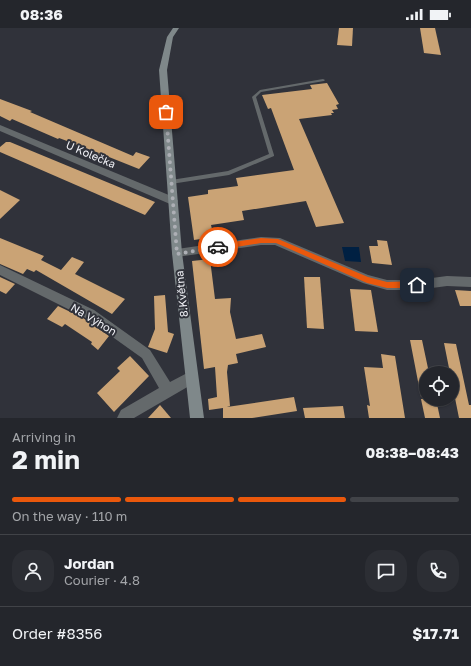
<!DOCTYPE html>
<html lang="en">
<head>
<meta charset="utf-8">
<style>
  :root { --surface:#24262c; --page:#2c2e34; --text:#f1f3f6; --muted:#a3a5a9; --line:#414348; --accent:#ea580c }
  body { margin:0; font-family:"Golos Text",sans-serif; background:var(--page); color:var(--text); height:100vh; display:flex; flex-direction:column; font-size:15px; white-space:nowrap }
  * { box-sizing:border-box; margin:0 }
  p { font-size:13px; color:var(--muted) }
  .icon { flex:none; width:22px; height:22px; fill:none; stroke:currentColor; stroke-width:2; stroke-linecap:round; stroke-linejoin:round }
  .map { position:relative; height:390px; overflow:hidden }
  .drawer { display:flex; flex-direction:column; background:var(--surface); flex:1 }
  .drawer>* { flex:none }
  .tools { position:absolute; left:419px; top:338px; display:grid; gap:8px }
  .tools a { display:grid; place-items:center; width:40px; height:40px; border-radius:50%; background:var(--surface); box-shadow:0 1px 3px #0004,0 0 0 1px var(--line); font-size:20px }
  .pin { position:absolute; display:grid; place-items:center; width:34px; height:34px; color:#fff; margin:-17px; border-radius:8px; box-shadow:0 2px 6px #0006 }
  .courier { position:absolute; display:grid; place-items:center; width:40px; height:40px; margin:-20px; border:3px solid #ea580c; border-radius:50%; background:#fff; color:#222; box-shadow:0 1px 5px #0007 }
  .headline em { font-style:normal; font-weight:700 }
  .headline div { display:flex; flex-direction:column-reverse }
  .headline { display:flex; align-items:center; justify-content:space-between; height:68px; padding:0 12px }
  h1 { font-size:26px; font-weight:700; line-height:30px }
  .bar { display:grid; grid-template-columns:repeat(4,1fr); gap:6px 4px; align-content:center; height:48px; padding:0 12px }
  .bar i { height:5px; border-radius:3px; background:var(--line) }
  .bar .on { background:var(--accent) }
  .bar p { grid-column:span 4 }
  .line { display:flex; align-items:center; gap:10px; padding:0 12px; border-top:1px solid var(--line) }
  .line div { flex:1 }
  .round { display:grid; place-items:center; flex:none; width:42px; height:42px; border-radius:16px; background:var(--page) }
  .status { display:flex; justify-content:space-between; align-items:center; height:28px; padding:0 20px; background:var(--surface); direction:ltr }
  .status svg { height:11px; fill:currentColor }
  .map>svg:first-child { display:block }
  .water { fill:#002042 }
  .building { fill:#caa375 }
  .lines { fill:none; stroke-linecap:round; stroke-linejoin:round }
  .service { fill:#64696b; fill-rule:evenodd }
  .minor { fill:#64696b; fill-rule:evenodd }
  .secondary { fill:#7f888a; fill-rule:evenodd }
  .route { fill:#ea580c }
  .done { stroke:#adafb5; stroke-width:4; stroke-dasharray:0 7.2 }
  .labels { text-anchor:middle; dominant-baseline:central; stroke-width:4; stroke-linejoin:round; paint-order:stroke }
  .street-label { font-size:11px; fill:#f1f2f7; stroke:#30323a }
</style>
</head>
<body>
<div class="status"><b>08:36</b><svg viewBox="0 0 49 12"><path d="M0 12V9h3v3zM5 12V6h3v6zM10 12V3h3v9zM15 12V0h3v12zM26 1h20v11H26zM47 4h2v5h-2z"/></svg></div>
<div class="map">
<svg width="471" height="390" viewBox="0 0 471 390">
  <rect width="100%" height="100%" fill="#30323a"/>
  <path class="water" d="M342 219H359L361 234 345 233Z"/>
  <g class="building">
    <path d="M339 0H353L352 18 337 17Z"/>
    <path d="M420 0H435L441 27 424 25Z"/>
    <path d="M327 55 339 76 336 77 338 81 332 82 334 85H331L332 87 299 91 344 195 316 199 306 173 242 183 244 192 211 197 214 209 194 212 188 169 208 166V162L238 158 236 150 294 142 271 80 268 81 262 67 312 61 310 57Z"/>
    <path d="M0 71 32 83 30 84 133 128 136 124 150 129 139 141 109 129 107 131 97 127 99 125 59 110 58 111 12 91 10 93 0 88Z"/>
    <path d="M6 114H10L155 174 145 187 0 124V119Z"/>
    <path d="M0 162 20 172 0 191Z"/>
    <path d="M0 210 44 228 41 232 61 242 72 229 84 234 75 246 125 271 112 286 36 242 34 244 27 241 23 246 0 236Z"/>
    <path d="M377 212 387 213 392 237 372 235 369 218H378Z"/>
    <path d="M210 231 215 271 231 270 230 284 236 311 262 306 266 319 236 326 238 335 228 337 227 344 230 378 227 379 294 369 297 383 252 390H223V380L209 382 208 371 217 369 215 339 204 341 192 233Z"/>
    <path d="M0 249 15 256 6 266 0 263Z"/>
    <path d="M304 249H320L324 301 307 300Z"/>
    <path d="M350 261 371 262 378 304 355 303Z"/>
    <path d="M455 262 471 263V278H460Z"/>
    <path d="M165 267 168 304 174 306 167 325 148 319 155 301 154 268Z"/>
    <path d="M58 278 83 290 109 308 98 322 91 316 92 314 65 296 62 299 47 291Z"/>
    <path d="M410 312H422L429 345H426V369H421Z"/>
    <path d="M444 315 456 316 469 377H471V390H459L452 355V345H450Z"/>
    <path d="M381 326 395 328 405 390H369L367 377 370 378 364 339 383 340Z"/>
    <path d="M130 328 149 348 114 384 97 365 120 343 117 340Z"/>
    <path d="M421 371H436L440 390H425Z"/>
    <path d="M160 377 171 390H148Z"/>
    <path d="M343 378 345 390H305L303 380Z"/>
  </g>
  <g class="lines">
    <path class="service" d="M323 51 325 52 324 53 261 64 256 69 274 127V128L229 147 171 156 169 155 168 154 171 152 228 143 269 126 252 69 253 68 260 62Z"/>
    <g class="minor">
      <path d="M0 97 176 170 178 173 176 176H170L0 103Z"/>
      <path d="M261 209 280 210 368 247 387 252H417L447 248 471 249V259L447 258 417 262H387L363 255 275 217H261L177 229 173 228 172 225 173 222 177 221Z"/>
      <path d="M0 237 94 282 150 322 170 354 191 343 196 344 197 349 196 354 134 390H117L121 382 159 360 142 330 86 290 0 247Z"/>
    </g>
    <path class="secondary" d="M173 0H179L173 9 167 42 182 225 204 390H190L172 225 159 42 167 9Z"/>
  </g>
  <path class="route" d="M261 210 278 211 368 249 387 254 417 253 421 257 417 260H387L367 255 276 215H261L218 222 214 219 218 216Z"/>
  <g class="lines">
    <path class="done" d="M166 84 177 226 218 219"/>
  </g>
  <g class="labels">
    <g class="street-label">
      <text transform="translate(91 126) rotate(23)">U Kolečka</text>
      <text transform="translate(181 266) rotate(-96)">8.Května</text>
      <text transform="translate(94 291) rotate(31)">Na Výhon</text>
    </g>
  </g>
</svg>
<div class="tools">
<a><svg class="icon" aria-label="locate" viewBox="0 0 24 24"><circle cx="12" cy="12" r="6"/><path d="M12 2v4M12 18v4M2 12h4M18 12h4"/></svg></a>
</div>
<div class="pin" style="left:166px;top:84px;background:#ea580c"><svg class="icon" aria-label="bag" viewBox="0 0 24 24"><path d="M5 8h14l-1 12H6zM9 8a3 3 0 0 1 6 0"/></svg></div>
<div class="pin" style="left:417px;top:257px;background:#1f2937"><svg class="icon" aria-label="home" viewBox="0 0 24 24"><path d="M3 11l9-7 9 7M6 9v11h12V9"/></svg></div>
<div class="courier" style="left:218px;top:219px"><svg class="icon" aria-label="car" viewBox="0 0 24 24"><path d="M5 17H2v-5l4-1 3-4h7l3 4 3 1v5h-3M9 17h6M6 11h13"/><circle cx="7" cy="17" r="2"/><circle cx="17" cy="17" r="2"/></svg></div>
</div>
<section class="drawer">
<div class="headline"><div><h1>2 min</h1><p>Arriving in</p></div><em>08:38–08:43</em></div>
<div class="bar"><i class="on"></i><i class="on"></i><i class="on"></i><i></i><p>On the way · 110 m</p></div>
<div class="line" style="height:72px"><a class="round"><svg class="icon" aria-label="person" viewBox="0 0 24 24"><circle cx="12" cy="8" r="4"/><path d="M4 21q1-7 8-7t8 7"/></svg></a><div><b>Jordan</b><p>Courier · 4.8</p></div><a class="round"><svg class="icon" aria-label="chat" viewBox="0 0 24 24"><path d="M4 5h16v11H9l-5 4z"/></svg></a><a class="round"><svg class="icon" aria-label="phone" viewBox="0 0 24 24"><path d="M5 4h4l2 5-3 2q2 4 5 5l2-3 5 2v4C11 20 4 13 5 4z"/></svg></a></div>
<div class="line" style="height:52px"><div>Order #8356</div><b>$17.71</b></div>
</section>
</body>
</html>
